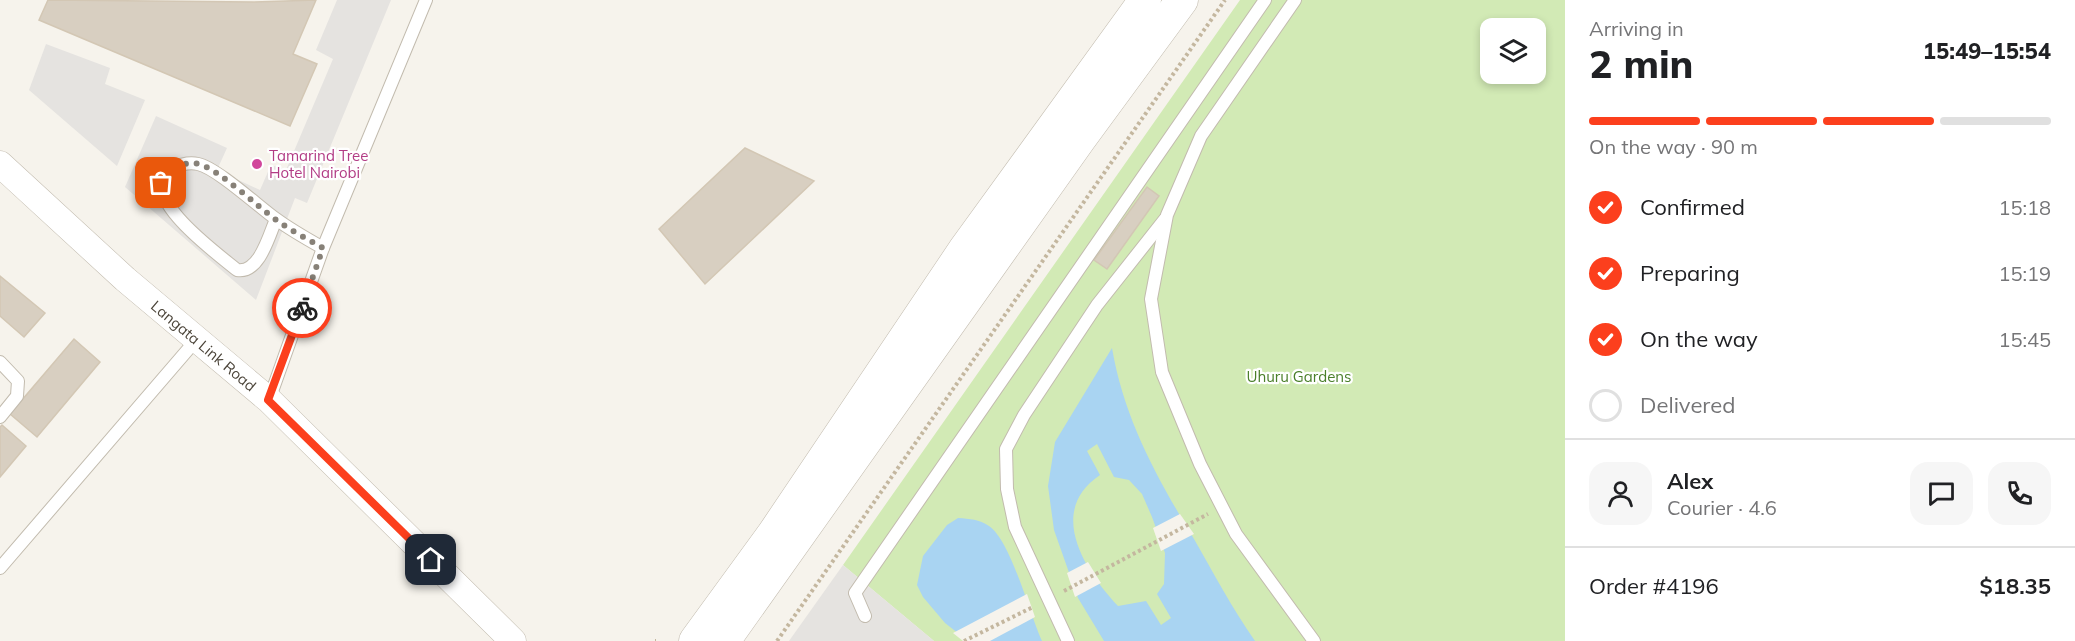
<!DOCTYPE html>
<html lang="en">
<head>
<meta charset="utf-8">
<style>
  :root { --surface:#fff; --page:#f6f6f6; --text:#202124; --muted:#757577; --line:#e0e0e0; --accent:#fc3f1d }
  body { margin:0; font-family:Mulish,sans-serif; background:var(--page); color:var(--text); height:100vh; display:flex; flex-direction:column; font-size:22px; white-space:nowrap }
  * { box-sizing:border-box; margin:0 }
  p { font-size:20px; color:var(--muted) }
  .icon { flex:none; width:33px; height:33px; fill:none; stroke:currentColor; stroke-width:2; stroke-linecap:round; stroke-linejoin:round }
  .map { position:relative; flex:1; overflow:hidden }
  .details { display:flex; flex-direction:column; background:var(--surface); width:510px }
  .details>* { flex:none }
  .tools { position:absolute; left:1480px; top:18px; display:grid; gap:12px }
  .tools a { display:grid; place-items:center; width:66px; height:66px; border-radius:12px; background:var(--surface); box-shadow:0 3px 9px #0003; font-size:30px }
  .pin { position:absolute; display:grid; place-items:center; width:51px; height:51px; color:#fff; margin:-26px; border-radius:12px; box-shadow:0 3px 9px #0006 }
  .courier { position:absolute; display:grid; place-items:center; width:60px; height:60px; margin:-30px; border:4px solid #fc3f1d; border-radius:50%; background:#fff; color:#222; box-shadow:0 2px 8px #0007 }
  .overview em { font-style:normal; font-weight:800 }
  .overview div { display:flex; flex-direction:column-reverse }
  .overview { display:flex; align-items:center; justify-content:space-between; height:102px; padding:0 24px }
  h1 { font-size:39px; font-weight:800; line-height:45px }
  .bar { display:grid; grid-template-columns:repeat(4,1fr); gap:9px 6px; align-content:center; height:72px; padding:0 24px }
  .bar i { height:8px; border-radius:4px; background:var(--line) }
  .bar .on { background:var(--accent) }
  .bar p { grid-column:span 4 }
  .line { display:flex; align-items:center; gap:15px; padding:0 24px; border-top:2px solid var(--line) }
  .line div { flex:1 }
  .round { display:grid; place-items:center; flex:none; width:63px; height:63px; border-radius:18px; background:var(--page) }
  ol { padding:0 24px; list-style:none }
  li { display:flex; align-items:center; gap:18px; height:66px }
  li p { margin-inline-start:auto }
  li .icon { padding:6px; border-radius:50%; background:var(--accent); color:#fff; stroke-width:4 }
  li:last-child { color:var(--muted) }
  li i { width:33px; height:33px; border:3px solid var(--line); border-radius:50% }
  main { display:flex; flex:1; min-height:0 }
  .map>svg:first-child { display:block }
  .green { fill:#d2eab5; fill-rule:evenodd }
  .parking { fill:#e5e3e0 }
  .water { fill:#a9d4f2; fill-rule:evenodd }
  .pier { fill:#f6f3ec }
  .building { fill:#d8cfc1; stroke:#d3c7b4; stroke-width:1.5 }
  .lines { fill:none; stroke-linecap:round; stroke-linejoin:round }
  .service-casing { stroke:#c2bbae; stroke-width:14 }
  .minor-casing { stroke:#c2bbae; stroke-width:27 }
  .tertiary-casing { stroke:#c2bbae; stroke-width:33 }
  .path { stroke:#c4b79f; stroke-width:4; stroke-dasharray:3 3; stroke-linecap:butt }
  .service { stroke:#fff; stroke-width:12 }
  .minor { stroke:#fff; stroke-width:26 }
  .tertiary { stroke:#fff; stroke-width:32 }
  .done { stroke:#878178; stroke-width:6; stroke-dasharray:0 10.8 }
  .route { stroke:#fc3f1d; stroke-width:8 }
  .hotel-dot { fill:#d1479c; stroke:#fff; stroke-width:2 }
  .labels { text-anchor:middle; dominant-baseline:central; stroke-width:4.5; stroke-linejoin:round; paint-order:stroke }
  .hotel-label { font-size:15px; fill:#b23c85; stroke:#fff; text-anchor:start }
  .street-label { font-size:15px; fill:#4b4439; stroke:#fff }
  .park-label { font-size:15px; fill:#4a7f2a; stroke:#fff }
</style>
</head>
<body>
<main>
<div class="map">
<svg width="1565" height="641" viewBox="0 0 1565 641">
  <rect width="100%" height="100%" fill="#f6f3ec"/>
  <path class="green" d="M1240 0H1565V641H934L843 565ZM1491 28H1536V74H1491Z"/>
  <g class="parking">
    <path d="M337 0H391L307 203 295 198 256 300 125 187 156 116 227 148 217 170 260 190 271 165 286 170 333 59 316 50Z"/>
    <path d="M46 44 110 68 105 84 145 100 117 166 29 90Z"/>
    <path d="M843 565 934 641H789Z"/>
  </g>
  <g class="water">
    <path d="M1112 348C1124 419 1157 478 1194 539 1214 574 1232 608 1255 641H1104L1078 598 1054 530 1048 486 1055 442ZM1097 444 1114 477 1129 480 1142 494 1152 517 1165 553 1164 584 1157 594 1171 618 1161 625 1146 601 1118 606C1085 571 1046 511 1100 475L1087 451Z"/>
    <path d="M958 518C970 519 979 519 989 526 1011 541 1030 615 1042 641H968L945 623 923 597 917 585 923 556 947 525Z"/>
  </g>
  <g class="pier">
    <path d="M1180 514 1194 534 1161 551 1153 528Z"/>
    <path d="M1088 562 1101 583 1075 597 1067 573Z"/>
    <path d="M1027 594 1035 617 990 641H963L953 633Z"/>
  </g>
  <g class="building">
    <path d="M48 0 254 2 316 0 293 54 317 64 290 126 39 20Z"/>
    <path d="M745 148 814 181 705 284 659 229Z"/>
    <path d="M1147 187 1159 196 1107 269 1094 260Z"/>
    <path d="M0 276 45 313 24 337 0 316Z"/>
    <path d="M74 339 100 362 37 437 10 414Z"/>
    <path d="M2 425 26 446 0 477V427Z"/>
  </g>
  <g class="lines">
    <g class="service-casing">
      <g id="service">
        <path d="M1295 0 1201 136 1167 215 1151 299 1162 372 1200 464 1236 534 1314 641"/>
        <path d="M276 219C269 236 259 274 237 270 218 254 139 198 168 171 176 165 188 162 198 164 217 168 259 207 276 219 291 230 307 239 323 248"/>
        <path d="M0 362 18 381 17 396 0 417"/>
        <path d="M269 400 323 248 426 0"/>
        <path d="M0 568 197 339"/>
        <path d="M865 616 855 593 1265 0"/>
        <path d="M1068 641 1015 527 1007 489 1006 449 1024 415 1097 305 1165 219"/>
      </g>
    </g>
    <g class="minor-casing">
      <g id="minor">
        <path id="s1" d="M0 164 125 279 269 400 513 641"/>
      </g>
    </g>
    <g class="tertiary-casing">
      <g id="tertiary">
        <path d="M695 641 773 534 964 250 1145 0"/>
        <path d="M724 641 1080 139 1182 0"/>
      </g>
    </g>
    <g class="path">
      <path d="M1064 591 1208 514"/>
      <path d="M655 641H656"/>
      <path d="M777 641 1225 0"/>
      <path d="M964 641 1033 607"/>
    </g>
    <use href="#service" class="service"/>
    <use href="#minor" class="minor"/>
    <use href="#tertiary" class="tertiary"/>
  </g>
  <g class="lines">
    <path class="done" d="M161 183C169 170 182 160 199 164 218 169 257 206 275 219 290 230 307 239 323 248L302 308"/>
    <path class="route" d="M302 308 268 400 431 560"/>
  </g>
  <circle class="hotel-dot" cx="257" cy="164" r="6"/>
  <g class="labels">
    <g class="hotel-label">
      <text x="269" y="155">Tamarind Tree<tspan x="269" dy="17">Hotel Nairobi</tspan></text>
    </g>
    <g class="street-label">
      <text stroke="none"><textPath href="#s1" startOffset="273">Langata Link Road</textPath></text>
    </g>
    <g class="park-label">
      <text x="1299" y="376">Uhuru Gardens</text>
    </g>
  </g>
</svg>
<div class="tools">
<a><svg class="icon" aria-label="layers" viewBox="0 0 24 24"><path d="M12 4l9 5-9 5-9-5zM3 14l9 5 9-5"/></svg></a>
</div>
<div class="pin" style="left:161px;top:183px;background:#ea580c"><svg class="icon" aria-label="bag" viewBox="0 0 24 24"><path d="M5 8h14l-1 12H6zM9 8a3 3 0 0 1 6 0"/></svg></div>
<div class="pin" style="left:431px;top:560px;background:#1f2937"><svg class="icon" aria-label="home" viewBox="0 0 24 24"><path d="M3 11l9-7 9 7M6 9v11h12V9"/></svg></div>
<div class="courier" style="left:302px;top:308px"><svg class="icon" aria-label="bike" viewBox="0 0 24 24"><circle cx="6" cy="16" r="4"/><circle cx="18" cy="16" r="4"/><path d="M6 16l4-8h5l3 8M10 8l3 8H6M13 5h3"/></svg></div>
</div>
<section class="details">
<div class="overview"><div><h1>2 min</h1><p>Arriving in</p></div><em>15:49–15:54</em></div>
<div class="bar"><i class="on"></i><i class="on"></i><i class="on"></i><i></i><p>On the way · 90 m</p></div>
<ol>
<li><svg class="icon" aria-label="check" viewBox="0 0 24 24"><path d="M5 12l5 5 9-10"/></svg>Confirmed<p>15:18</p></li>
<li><svg class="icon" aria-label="check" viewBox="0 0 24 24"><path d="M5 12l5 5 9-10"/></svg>Preparing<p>15:19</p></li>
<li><svg class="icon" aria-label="check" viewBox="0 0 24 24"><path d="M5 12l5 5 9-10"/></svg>On the way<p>15:45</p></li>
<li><i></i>Delivered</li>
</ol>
<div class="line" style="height:108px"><a class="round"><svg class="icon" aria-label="person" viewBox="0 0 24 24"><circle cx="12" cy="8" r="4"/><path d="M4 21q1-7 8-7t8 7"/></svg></a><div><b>Alex</b><p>Courier · 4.6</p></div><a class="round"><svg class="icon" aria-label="chat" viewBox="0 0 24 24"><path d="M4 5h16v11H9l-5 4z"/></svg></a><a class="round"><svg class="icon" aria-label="phone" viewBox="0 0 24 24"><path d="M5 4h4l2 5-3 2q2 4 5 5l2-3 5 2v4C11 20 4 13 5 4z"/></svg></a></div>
<div class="line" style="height:78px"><div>Order #4196</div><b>$18.35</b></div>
</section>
</main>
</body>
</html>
